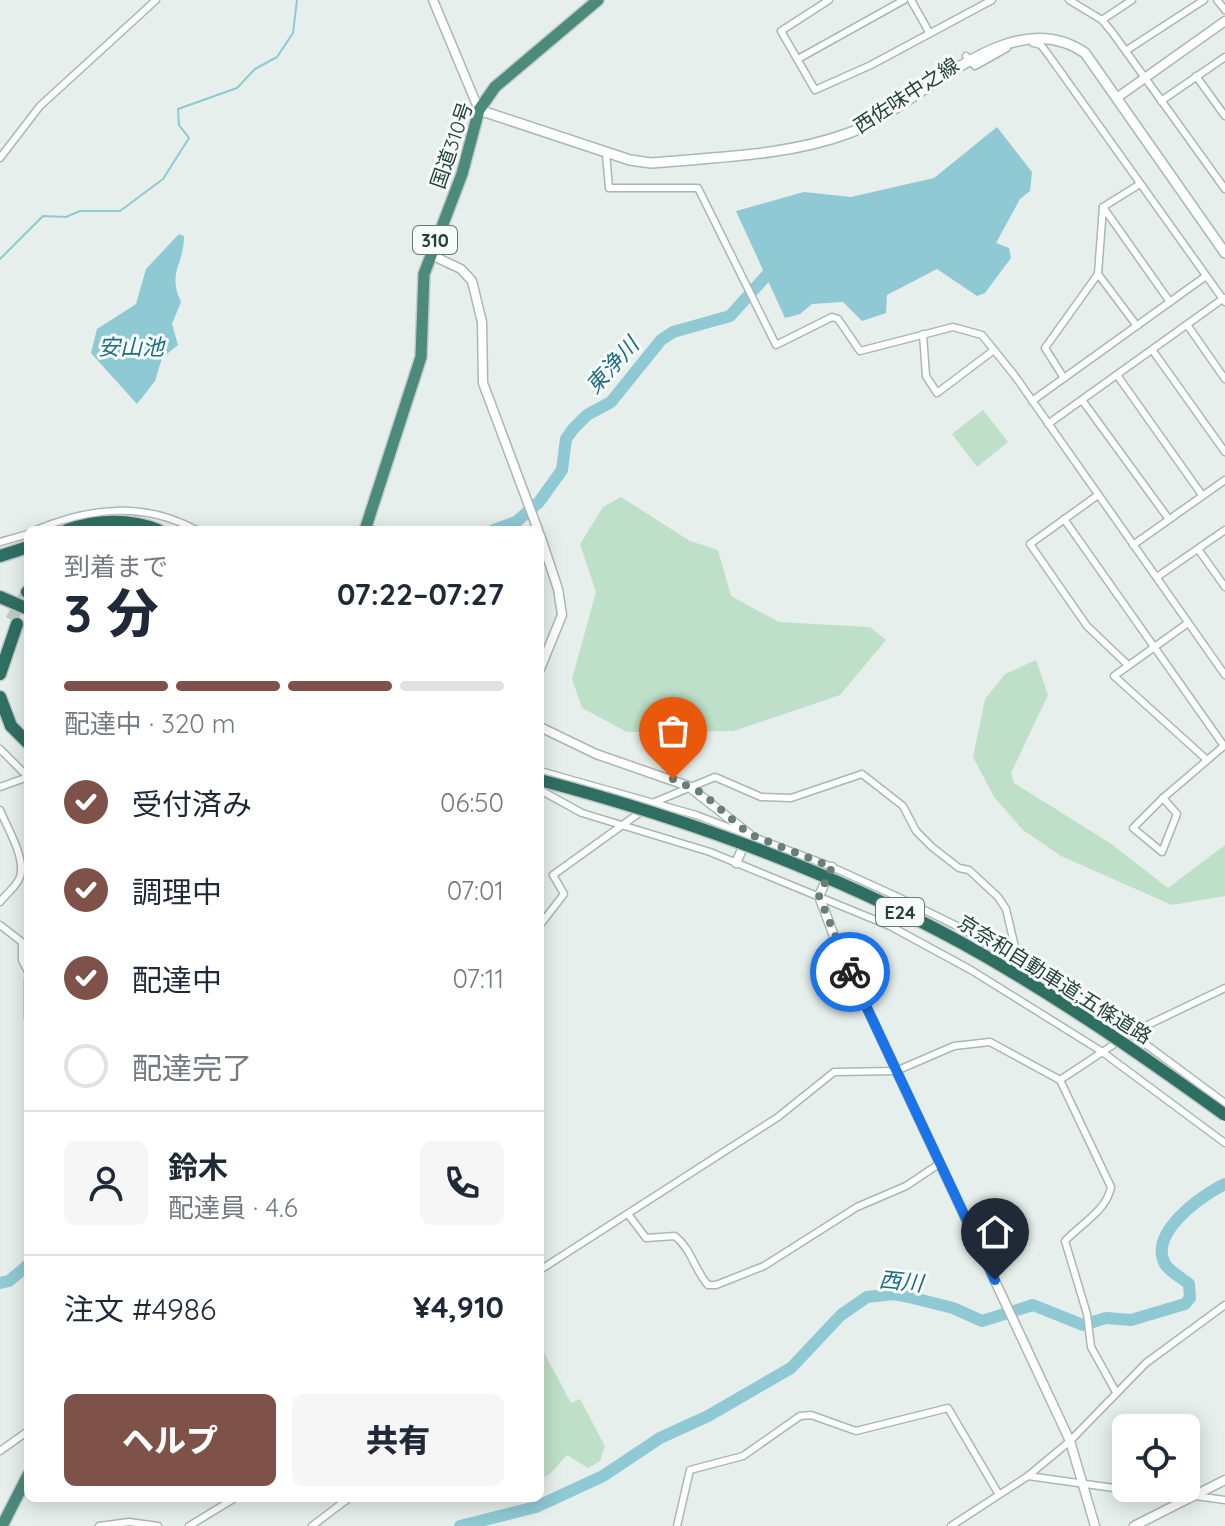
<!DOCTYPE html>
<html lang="ja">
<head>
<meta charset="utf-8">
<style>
  :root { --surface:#fff; --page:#f6f6f7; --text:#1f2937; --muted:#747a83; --line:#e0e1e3; --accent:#7f5249 }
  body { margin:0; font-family:Quicksand,"Noto Sans JP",sans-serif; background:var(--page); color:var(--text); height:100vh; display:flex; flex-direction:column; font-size:30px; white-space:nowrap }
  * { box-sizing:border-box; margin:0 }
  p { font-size:26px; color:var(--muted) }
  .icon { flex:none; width:44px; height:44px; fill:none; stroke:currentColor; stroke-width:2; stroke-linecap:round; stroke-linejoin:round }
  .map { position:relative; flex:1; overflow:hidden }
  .details { position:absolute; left:24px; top:526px; width:520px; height:976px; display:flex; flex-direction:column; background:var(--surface); border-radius:12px; box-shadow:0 4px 20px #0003 }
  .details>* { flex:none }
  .controls { position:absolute; left:1112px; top:1414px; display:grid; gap:16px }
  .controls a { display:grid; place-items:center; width:88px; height:88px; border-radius:12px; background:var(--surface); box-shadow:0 4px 20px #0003; font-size:40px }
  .pin { position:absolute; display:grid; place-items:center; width:68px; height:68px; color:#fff; margin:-82px -34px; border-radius:50% 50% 50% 0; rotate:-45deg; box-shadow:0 0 8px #0007 }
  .pin .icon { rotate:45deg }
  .courier { position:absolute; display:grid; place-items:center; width:80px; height:80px; margin:-40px; border:6px solid #1a73e8; border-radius:50%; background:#fff; color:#222; box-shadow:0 2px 10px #0007 }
  .summary em { font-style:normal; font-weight:800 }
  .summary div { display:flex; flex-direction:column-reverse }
  .summary { display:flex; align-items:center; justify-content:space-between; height:136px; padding:0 40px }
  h1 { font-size:52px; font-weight:800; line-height:60px }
  .bar { display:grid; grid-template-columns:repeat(4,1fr); gap:12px 8px; align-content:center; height:96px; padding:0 40px }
  .bar i { height:10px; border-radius:6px; background:var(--line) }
  .bar .active { background:var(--accent) }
  .bar p { grid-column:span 4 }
  .line { display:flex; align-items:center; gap:20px; padding:0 40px; border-top:2px solid var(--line) }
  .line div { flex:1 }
  .round { display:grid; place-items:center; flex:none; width:84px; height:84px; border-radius:12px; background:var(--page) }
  ol { padding:0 40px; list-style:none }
  li { display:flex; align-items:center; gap:24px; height:88px }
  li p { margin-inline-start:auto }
  li .icon { padding:8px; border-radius:50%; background:var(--accent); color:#fff; stroke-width:4 }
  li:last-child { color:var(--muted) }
  li i { width:44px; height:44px; border:4px solid var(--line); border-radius:50% }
  .primary-button { display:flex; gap:16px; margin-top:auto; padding:16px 40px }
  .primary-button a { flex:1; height:92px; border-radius:12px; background:var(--accent); color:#fff; font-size:32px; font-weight:800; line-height:92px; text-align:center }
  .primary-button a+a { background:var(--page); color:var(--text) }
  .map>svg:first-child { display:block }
  .green { fill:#bfe0c8 }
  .water { fill:#8ec9d4 }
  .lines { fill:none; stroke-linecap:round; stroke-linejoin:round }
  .stream { stroke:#8ec9d4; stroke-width:2 }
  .river { stroke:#8ec9d4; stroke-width:12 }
  .motorway-tunnel { stroke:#bfccc8; stroke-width:12; stroke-dasharray:12 6; stroke-linecap:butt }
  .minor-casing { stroke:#a8b8b2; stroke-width:9 }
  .tertiary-casing { stroke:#a8b8b2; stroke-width:11 }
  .secondary-casing { stroke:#a4bbb3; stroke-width:12 }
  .trunk-casing { stroke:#c2cac8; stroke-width:14 }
  .motorway-casing { stroke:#c2cac8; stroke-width:15 }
  .minor { stroke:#fff; stroke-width:6 }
  .tertiary { stroke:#fff; stroke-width:8 }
  .secondary { stroke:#fff; stroke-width:9 }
  .trunk { stroke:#4c8a7c; stroke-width:11 }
  .motorway { stroke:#2f6f62; stroke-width:12 }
  .motorway-bridge-casing { stroke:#c2cac8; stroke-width:15; stroke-linecap:butt }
  .motorway-bridge { stroke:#2f6f62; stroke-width:12 }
  .done { stroke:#687f78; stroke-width:8; stroke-dasharray:0 14.4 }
  .route { stroke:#1a73e8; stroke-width:10 }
  .labels { text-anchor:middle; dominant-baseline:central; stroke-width:6; stroke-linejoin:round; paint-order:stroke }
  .shield { fill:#f7fbf9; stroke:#637a73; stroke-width:2 }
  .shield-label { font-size:18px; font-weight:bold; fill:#24423a }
  .street-label { font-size:20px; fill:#24423a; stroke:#f7fbf9 }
  .water-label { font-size:22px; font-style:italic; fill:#1c6f80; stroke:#f7fbf9 }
</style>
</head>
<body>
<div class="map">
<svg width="1225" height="1526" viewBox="0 0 1225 1526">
  <rect width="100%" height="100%" fill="#e6efeb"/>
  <g class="green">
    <path d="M983 410 1008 442 977 467 952 434Z"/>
    <path d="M621 497 690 541 718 550 731 596 779 622 870 627 886 640 840 695 734 731 627 732 582 708 572 679 596 592 580 544 603 507Z"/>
    <path d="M1036 660 1048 695 1011 773 1014 783 1110 843 1168 888 1225 845V896L1172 905 1061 856 1023 830 994 797 973 757 985 699 1005 674Z"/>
    <path d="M540 1345 571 1403 580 1399 605 1446 600 1461 588 1468 567 1455 550 1474 540 1479Z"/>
  </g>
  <g class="water">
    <path d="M997 127 1032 172 1030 191 1020 199 996 243 1009 248 1011 258 985 293 977 296 937 269 887 295 886 313 862 321 843 302 812 304 800 314 785 318 736 211 804 192 851 197 934 178Z"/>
    <path d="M179 234 184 236C184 265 167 272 181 302L172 324 178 345 162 358 155 381 137 404 91 353 97 329 136 304 146 269Z"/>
  </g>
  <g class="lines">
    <path class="stream" d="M0 259 43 216 66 217 80 211H120L163 179 189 138 179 125 178 109 237 88 255 69 277 57 293 33 297 0"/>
    <g class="river">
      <path d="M494 530 516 522 539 502 562 470 566 439 573 429 587 415 611 402 661 340 673 332 730 316 775 266"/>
      <path d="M0 1283 9 1281 28 1265"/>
      <path d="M460 1526 536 1507 603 1476 660 1438 708 1416 791 1368 841 1315 867 1297 894 1294 909 1297 953 1308 982 1321 1033 1305 1083 1325 1106 1318 1131 1320 1185 1304 1190 1298 1189 1284C1182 1278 1170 1272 1165 1264 1148 1233 1202 1195 1225 1184"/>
    </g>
    <path class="motorway-tunnel" d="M11 620 27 592"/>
    <g class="minor-casing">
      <g id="minor">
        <path d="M829 0 781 31 815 90 871 65 992 0"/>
        <path d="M911 0 929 32"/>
        <path d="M1069 0 1102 20 1112 32 1225 189"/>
        <path d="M1217 0 1225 10"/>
        <path d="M1102 20 1132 0"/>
        <path d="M1033 43 1041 45 1050 57 1225 302"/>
        <path d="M1127 50 1204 0"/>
        <path d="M966 56 975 66 1007 48"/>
        <path d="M798 59 904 0"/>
        <path d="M1196 76 1225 116"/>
        <path d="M1161 101 1225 57"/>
        <path d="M606 154 609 188H698L776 345 832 317 838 319 860 351 953 327 982 335 1015 376 1225 675"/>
        <path d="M0 158 40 106 156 0"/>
        <path d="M1103 207 1170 302"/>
        <path d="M1103 207 1140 184"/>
        <path d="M1098 274 1137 326"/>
        <path d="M1188 326 1225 379"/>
        <path d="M923 334 926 376 937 393 994 350"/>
        <path d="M1153 351 1225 452"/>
        <path d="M1117 375 1202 495"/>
        <path d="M1064 378 1045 348 1098 274 1103 207"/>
        <path d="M1082 400 1168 518"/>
        <path d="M1032 401 1206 276"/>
        <path d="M1048 424 1224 298"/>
        <path d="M1098 495 1030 544 1087 626 1128 665"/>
        <path d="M1064 519 1224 746"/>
        <path d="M36 530C89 508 143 501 196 530"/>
        <path d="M0 542 28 534"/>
        <path d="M1133 545 1225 480"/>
        <path d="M1198 549 1225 587"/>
        <path d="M1157 577 1225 530"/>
        <path d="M1188 623 1114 676 1206 759"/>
        <path d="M0 749 28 777"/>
        <path d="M540 771 696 815 832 867 898 897 961 928 1093 1005 1225 1103"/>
        <path d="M0 787 25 778"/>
        <path d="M540 790 582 813 710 852 890 926 971 970 1101 1051 1225 1143"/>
        <path d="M1163 798 1177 814 1162 852 1133 828Z"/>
        <path d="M1163 798 1225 745"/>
        <path d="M655 802 715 777 761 797 791 798 862 774 903 806 916 831 932 847 959 868 969 870 998 897 1006 909 1019 964"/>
        <path d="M0 810C7 828 26 857 20 877 17 886 6 894 0 902"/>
        <path d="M0 925 22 942V960L28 972"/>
        <path d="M540 925 564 894 553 875 642 811"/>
        <path d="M28 979V1018"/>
        <path d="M1060 1080 1111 1187C1107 1210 1081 1224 1065 1241L1087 1314 1091 1347 1116 1392"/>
        <path d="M628 1214 646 1238 675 1236C692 1250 694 1269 708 1285H716L764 1266 857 1207 906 1186 939 1164"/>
        <path d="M540 1270 778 1117 834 1072 896 1071 954 1046 990 1042 1060 1080 1131 1033 1225 988"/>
        <path d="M0 1451 28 1431"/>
        <path d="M1028 1476 1186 1498"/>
        <path d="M1195 1496 1225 1500"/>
        <path d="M99 1526 129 1522 158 1526"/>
        <path d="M189 1526 235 1498"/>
        <path d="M312 1526 349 1498"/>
        <path d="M677 1526 690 1470 743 1456 800 1416 811 1415 856 1431 948 1408 998 1493"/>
        <path d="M951 1526 1028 1476 1070 1441 1146 1363 1225 1305"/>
      </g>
    </g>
    <g class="tertiary-casing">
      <g id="tertiary">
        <path d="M433 0 479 110"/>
        <path d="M1118 97 1225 21"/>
        <path d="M429 254 461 269 472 281 482 322 483 383 538 530"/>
        <path d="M540 535 558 589 562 615 540 669"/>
        <path d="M540 727 596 754 688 786 749 834 736 863"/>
        <path d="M832 867 819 896 837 944 1070 1441 1095 1526"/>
        <path d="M1134 1526 1225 1480"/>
      </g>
    </g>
    <g class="secondary-casing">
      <path id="secondary" d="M479 110 630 160 651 163C717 157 787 156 849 133 921 106 1009 0 1085 53L1225 253"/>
    </g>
    <g class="trunk-casing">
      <g id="trunk">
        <path d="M365 530 421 357 424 274 462 174 479 110 495 87 598 0"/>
        <path d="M2 1526 28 1475"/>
      </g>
    </g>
    <g class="motorway-casing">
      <g id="motorway">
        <path d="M67 530C97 520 127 518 158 530"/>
        <path d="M0 556 28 547"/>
        <path d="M27 592 28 591"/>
        <path d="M0 597 28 609"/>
        <path d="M0 674 17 624"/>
        <path d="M0 697 11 726 28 743"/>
      </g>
    </g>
    <use href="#minor" class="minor"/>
    <use href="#tertiary" class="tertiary"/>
    <use href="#secondary" class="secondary"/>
    <use href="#trunk" class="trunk"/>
    <use href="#motorway" class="motorway"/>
    <g class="motorway-bridge-casing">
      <path id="motorway-bridge" d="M540 780C685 818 828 870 960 942 1053 993 1139 1053 1225 1115"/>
    </g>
    <use href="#motorway-bridge" class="motorway-bridge"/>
  </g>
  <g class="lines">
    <path class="done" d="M673 779 702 793 749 834 832 867 819 896 850 972"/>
    <path class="route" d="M850 972 995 1280"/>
  </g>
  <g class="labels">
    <g class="shield">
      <rect x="413" y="226" width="44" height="28" rx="6"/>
      <rect x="876" y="898" width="48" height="28" rx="6"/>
    </g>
    <g class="shield-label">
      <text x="435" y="240">310</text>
      <text x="900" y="912">E24</text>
    </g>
    <g class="street-label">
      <text transform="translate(906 95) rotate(-33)">西佐味中之線</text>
      <text transform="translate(451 145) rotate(-71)">国道310号</text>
      <text transform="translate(1055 979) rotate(32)">京奈和自動車道;五條道路</text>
    </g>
    <g class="water-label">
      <text x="131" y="347">安山池</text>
      <text transform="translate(612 365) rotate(-48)">東浄川</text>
      <text transform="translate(901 1281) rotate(6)">西川</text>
    </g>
  </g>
</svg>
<div class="controls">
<a><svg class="icon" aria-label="locate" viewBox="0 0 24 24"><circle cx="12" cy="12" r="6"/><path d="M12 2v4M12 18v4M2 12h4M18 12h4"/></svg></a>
</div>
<div class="pin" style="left:673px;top:779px;background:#ea580c"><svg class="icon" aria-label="bag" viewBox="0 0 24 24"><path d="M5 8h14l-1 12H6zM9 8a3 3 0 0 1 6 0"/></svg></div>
<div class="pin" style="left:995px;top:1280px;background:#1f2937"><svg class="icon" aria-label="home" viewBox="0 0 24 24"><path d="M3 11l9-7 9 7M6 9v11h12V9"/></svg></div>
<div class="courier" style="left:850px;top:972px"><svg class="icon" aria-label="bike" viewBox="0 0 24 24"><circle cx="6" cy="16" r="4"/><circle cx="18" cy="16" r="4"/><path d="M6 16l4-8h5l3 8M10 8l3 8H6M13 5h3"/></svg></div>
<section class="details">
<div class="summary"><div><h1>3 分</h1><p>到着まで</p></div><em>07:22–07:27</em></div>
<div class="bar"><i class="active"></i><i class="active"></i><i class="active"></i><i></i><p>配達中 · 320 m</p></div>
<ol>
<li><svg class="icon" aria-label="check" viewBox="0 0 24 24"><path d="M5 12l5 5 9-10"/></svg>受付済み<p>06:50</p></li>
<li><svg class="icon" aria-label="check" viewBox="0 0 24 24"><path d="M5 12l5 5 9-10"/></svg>調理中<p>07:01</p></li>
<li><svg class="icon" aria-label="check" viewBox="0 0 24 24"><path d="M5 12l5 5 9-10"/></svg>配達中<p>07:11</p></li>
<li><i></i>配達完了</li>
</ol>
<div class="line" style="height:144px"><a class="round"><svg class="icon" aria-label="person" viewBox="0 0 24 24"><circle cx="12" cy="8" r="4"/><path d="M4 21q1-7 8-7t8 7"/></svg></a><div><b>鈴木</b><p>配達員 · 4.6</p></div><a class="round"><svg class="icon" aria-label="phone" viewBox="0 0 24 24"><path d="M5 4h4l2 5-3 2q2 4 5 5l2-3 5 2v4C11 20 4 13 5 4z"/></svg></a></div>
<div class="line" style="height:104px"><div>注文 #4986</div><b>¥4,910</b></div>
<div class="primary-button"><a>ヘルプ</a><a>共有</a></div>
</section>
</div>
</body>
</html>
